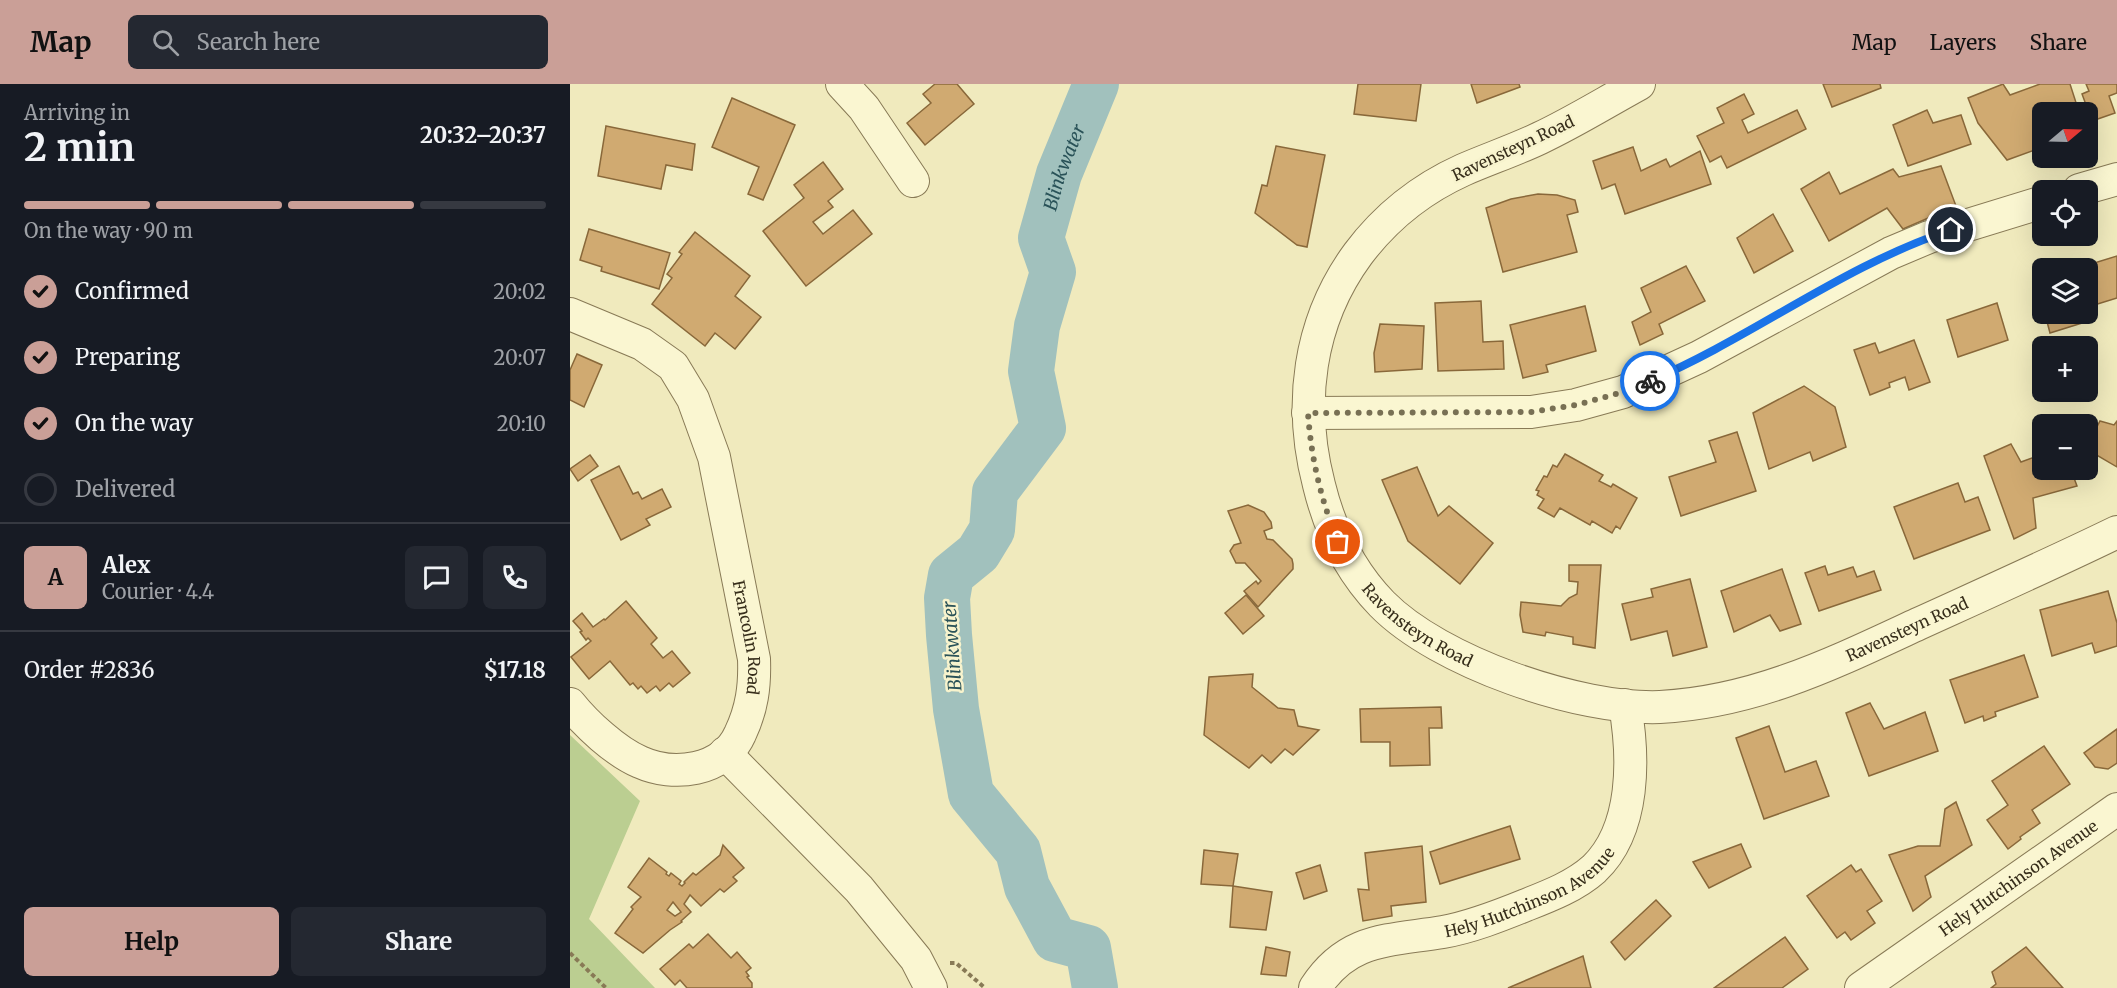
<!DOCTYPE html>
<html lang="en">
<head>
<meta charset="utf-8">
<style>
  :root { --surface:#171b24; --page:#242831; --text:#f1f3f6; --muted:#9ea1a6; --line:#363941; --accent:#ca9f97 }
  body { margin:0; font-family:Merriweather,serif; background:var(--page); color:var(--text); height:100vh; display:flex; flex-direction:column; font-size:22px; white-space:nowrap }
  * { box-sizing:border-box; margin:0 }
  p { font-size:20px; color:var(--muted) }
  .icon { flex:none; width:33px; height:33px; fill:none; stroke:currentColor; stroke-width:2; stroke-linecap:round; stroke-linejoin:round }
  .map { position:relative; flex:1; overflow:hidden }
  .panel { display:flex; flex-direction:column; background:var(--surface); width:570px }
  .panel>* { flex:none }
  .needle { width:39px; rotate:71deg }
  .fabs { position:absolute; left:1462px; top:18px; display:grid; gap:12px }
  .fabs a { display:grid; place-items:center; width:66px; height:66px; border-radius:9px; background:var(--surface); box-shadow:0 6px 24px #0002; font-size:30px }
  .pin { position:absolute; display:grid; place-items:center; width:51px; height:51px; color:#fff; margin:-26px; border:3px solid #fff; border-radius:50%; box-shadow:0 2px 6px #0007 }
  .courier { position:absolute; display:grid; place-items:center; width:60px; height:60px; margin:-30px; border:4px solid #1a73e8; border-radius:50%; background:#fff; color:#222; box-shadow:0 2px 8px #0007 }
  .overview em { font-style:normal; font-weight:700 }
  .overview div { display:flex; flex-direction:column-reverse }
  .overview { display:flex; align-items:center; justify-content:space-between; height:102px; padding:0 24px }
  h1 { font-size:39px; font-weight:700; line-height:45px }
  .bar { display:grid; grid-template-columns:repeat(4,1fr); gap:9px 6px; align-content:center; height:72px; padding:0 24px }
  .bar i { height:8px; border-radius:4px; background:var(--line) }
  .bar .current { background:var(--accent) }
  .bar p { grid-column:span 4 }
  .line { display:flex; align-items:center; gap:15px; padding:0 24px; border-top:2px solid var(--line) }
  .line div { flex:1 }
  .round { display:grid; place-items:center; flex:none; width:63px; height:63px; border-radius:9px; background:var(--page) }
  ol { padding:0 24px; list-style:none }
  li { display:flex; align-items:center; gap:18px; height:66px }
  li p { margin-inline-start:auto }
  li .icon { padding:6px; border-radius:50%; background:var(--accent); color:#111; stroke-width:4 }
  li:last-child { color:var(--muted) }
  li i { width:33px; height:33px; border:3px solid var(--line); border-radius:50% }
  .cta { display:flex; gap:12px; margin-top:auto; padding:12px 24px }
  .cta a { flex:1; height:69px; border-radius:9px; background:var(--accent); color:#111; font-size:24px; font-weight:700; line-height:69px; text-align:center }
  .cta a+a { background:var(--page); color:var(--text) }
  header { display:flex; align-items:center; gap:36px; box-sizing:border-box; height:84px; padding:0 30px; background:var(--accent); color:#111 }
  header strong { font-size:28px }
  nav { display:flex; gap:33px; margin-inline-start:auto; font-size:21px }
  .search { width:420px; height:54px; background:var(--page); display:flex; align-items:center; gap:15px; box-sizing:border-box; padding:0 21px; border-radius:9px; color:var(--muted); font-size:22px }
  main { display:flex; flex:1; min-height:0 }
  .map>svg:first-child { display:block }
  .green { fill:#bbce91 }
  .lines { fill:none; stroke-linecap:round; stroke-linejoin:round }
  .river { stroke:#a1c1bd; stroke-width:46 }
  .building { fill:#d0aa71; stroke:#89683a; stroke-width:1.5; fill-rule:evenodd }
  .minor-casing { stroke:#887a56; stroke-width:34 }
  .path { stroke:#887a56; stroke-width:4; stroke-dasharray:4.5 3; stroke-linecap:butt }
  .minor { stroke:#faf6d1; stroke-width:32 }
  .done { stroke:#787054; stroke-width:6; stroke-dasharray:0 10.8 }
  .route { stroke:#1a73e8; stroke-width:8 }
  .labels { text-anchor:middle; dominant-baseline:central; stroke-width:5; stroke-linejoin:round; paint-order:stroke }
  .street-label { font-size:16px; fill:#372e1b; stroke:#f7f3cd }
  .water-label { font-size:18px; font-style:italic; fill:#295258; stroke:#f7f3cd }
</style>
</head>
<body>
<header>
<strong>Map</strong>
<div class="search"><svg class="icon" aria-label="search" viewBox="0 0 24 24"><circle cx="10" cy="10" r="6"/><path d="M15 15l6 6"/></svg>Search here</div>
<nav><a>Map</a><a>Layers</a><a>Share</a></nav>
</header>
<main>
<section class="panel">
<div class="overview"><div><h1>2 min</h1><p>Arriving in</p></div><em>20:32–20:37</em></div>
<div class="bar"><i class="current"></i><i class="current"></i><i class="current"></i><i></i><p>On the way · 90 m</p></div>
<ol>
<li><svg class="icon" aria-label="check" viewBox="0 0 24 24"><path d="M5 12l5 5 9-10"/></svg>Confirmed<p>20:02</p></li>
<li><svg class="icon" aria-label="check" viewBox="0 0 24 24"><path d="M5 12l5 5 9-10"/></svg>Preparing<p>20:07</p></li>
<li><svg class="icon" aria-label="check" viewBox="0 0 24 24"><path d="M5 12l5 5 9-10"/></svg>On the way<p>20:10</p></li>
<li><i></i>Delivered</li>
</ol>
<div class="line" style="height:108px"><b class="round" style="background:var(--accent);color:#111">A</b><div><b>Alex</b><p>Courier · 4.4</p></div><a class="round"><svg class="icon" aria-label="chat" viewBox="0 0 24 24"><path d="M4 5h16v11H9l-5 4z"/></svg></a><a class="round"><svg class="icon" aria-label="phone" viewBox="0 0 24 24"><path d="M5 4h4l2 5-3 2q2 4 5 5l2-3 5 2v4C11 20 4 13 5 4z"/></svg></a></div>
<div class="line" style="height:78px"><div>Order #2836</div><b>$17.18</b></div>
<div class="cta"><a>Help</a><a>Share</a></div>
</section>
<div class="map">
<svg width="1547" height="904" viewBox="0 0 1547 904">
  <rect width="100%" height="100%" fill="#f0eabd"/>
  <path class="green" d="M0 651 70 717 19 835 85 904H0Z"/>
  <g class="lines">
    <path class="river" id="s1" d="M525 904 518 864 485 855 457 803 448 767 401 710 386 625 379 551 377 514 381 491 408 469 422 446 425 408 473 344 461 287 467 242 483 188 471 154 489 90 526 0"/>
  </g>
  <g class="building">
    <path d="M365 0H387L404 20 355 61 337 39 361 19 353 10Z"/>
    <path d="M788 0H851L846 37 784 30Z"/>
    <path d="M901 0H949L950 3 907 19Z"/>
    <path d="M1253 0H1310L1311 4 1262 23Z"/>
    <path d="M1433 0 1440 11 1470 0H1500L1509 28H1473V63L1437 76 1408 39 1398 14Z"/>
    <path d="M1516 0H1547V9L1539 12 1545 29 1522 37 1512 10 1519 7Z"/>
    <path d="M1174 10 1184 30 1172 36 1178 49 1227 26 1236 45 1157 84 1151 72 1140 78 1127 52 1154 39 1147 24Z"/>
    <path d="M162 14 225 41 193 116 178 110 189 83 142 63Z"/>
    <path d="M1357 26 1363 39 1391 31 1401 60 1338 82 1323 41Z"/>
    <path d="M36 42 125 60 122 86 96 81 91 105 28 92Z"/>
    <path d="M706 62 755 71 737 163 727 161 685 129 692 101 697 102Z"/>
    <path d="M1063 63 1071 87 1096 75 1100 83 1130 67 1141 100 1055 130 1045 100 1032 105 1023 77Z"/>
    <path d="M253 78 273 105 258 117 263 123 243 138 253 150 283 126 302 150 236 202 193 147 234 114 224 101Z"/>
    <path d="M1371 82 1386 122 1333 145 1317 124 1259 157 1231 105 1259 88 1270 110 1323 85 1329 93Z"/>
    <path d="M968 110 987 111 1005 116 1008 128 997 131 1007 168 933 188 916 124 941 115Z"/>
    <path d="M1203 130 1223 167 1184 189 1167 154Z"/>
    <path d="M19 145 100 169 89 205 31 187 32 183 10 176Z"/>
    <path d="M125 148 180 192 165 212 191 233 165 265 145 249 135 262 82 220 102 194 97 190 112 170 109 168Z"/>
    <path d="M1547 172V214L1521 222 1525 235 1480 249 1475 230H1518V184H1508Z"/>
    <path d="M1116 182 1135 217 1089 240 1093 250 1070 261 1062 238 1081 228 1071 204Z"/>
    <path d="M1473 195V225L1465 198Z"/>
    <path d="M911 217 913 258 933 257 934 285 868 287 865 219Z"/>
    <path d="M1427 219 1438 256 1388 273 1377 236Z"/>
    <path d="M1015 222 1026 267 976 281 978 288 953 294 940 241Z"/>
    <path d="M810 240 854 242 852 285 805 288 804 269Z"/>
    <path d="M1344 256 1360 298 1339 306 1335 293 1319 299 1320 303 1300 311 1284 266 1305 259 1309 269Z"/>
    <path d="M7 270 32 281 14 323 0 316V286Z"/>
    <path d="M1234 302 1265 323 1276 363 1243 377 1240 368 1199 385 1183 329Z"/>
    <path d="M1530 337 1544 341 1547 337V383L1518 366V360Z"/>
    <path d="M1167 348 1186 407 1111 432 1099 393 1146 378 1139 357Z"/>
    <path d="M1441 360 1451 378 1473 370V386H1501L1507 402 1463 414 1466 444 1444 455 1414 372Z"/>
    <path d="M995 370 1033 391 1029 397 1041 403 1043 400 1067 414 1050 445 1046 442 1042 449 1022 437 1020 441 990 424 984 433 968 424 974 415 967 411 969 407 966 406 974 392 977 393 983 381 987 383Z"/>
    <path d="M20 371 28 382 8 397 0 385Z"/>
    <path d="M49 382 63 410 68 408 72 415 92 405 101 423 76 435 80 441 51 456 21 396Z"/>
    <path d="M847 383 868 432 879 422 923 459 890 500 838 457 812 396Z"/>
    <path d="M1388 399 1395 418 1408 413 1420 446 1344 475 1324 423Z"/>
    <path d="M678 421 694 428 701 438 702 444 694 447 697 455 703 456 722 475 723 480V485L688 523 674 507 686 497 688 500 691 497 675 479H666L660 467 664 461 671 459 658 427Z"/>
    <path d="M999 481H1031L1025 564 1003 560V553L976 548 975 552 953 548 950 531 951 518 991 522 999 514 1007 510 1008 498 999 497Z"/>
    <path d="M1255 482 1258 491 1283 483 1287 493 1304 487 1311 506 1249 527 1235 489Z"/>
    <path d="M1212 485 1231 540 1210 547 1200 531 1164 548 1151 507Z"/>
    <path d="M1120 495 1137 563 1103 572 1097 547 1061 556 1052 520 1083 513 1081 505Z"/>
    <path d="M1538 507 1547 539V562L1525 569 1522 559 1482 572 1470 526Z"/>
    <path d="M676 511 694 532 673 550 655 529Z"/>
    <path d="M56 517 87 554 81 560 93 574 102 567 120 589 103 603 99 599 90 607 86 602 77 609 71 602 68 605 63 599 60 601 40 577 19 595 1 573 21 557 18 554 16 556 10 548 12 547 3 537 12 529 23 543 34 535 35 536Z"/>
    <path d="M1454 571 1468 613 1425 628 1426 632 1414 637 1413 632 1395 639 1380 596Z"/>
    <path d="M683 590 682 603 708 624 724 626 728 642 749 646 723 671 715 665 701 679 692 671 679 684 634 651 639 593Z"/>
    <path d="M1300 619 1314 645 1355 628 1368 667 1299 692 1276 629Z"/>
    <path d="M871 623 872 644H859L860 681 820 682V658H791L790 625Z"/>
    <path d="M1199 642 1215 688 1246 677 1259 712 1194 735 1166 654Z"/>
    <path d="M1547 645V679L1538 685 1525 683 1514 669Z"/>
    <path d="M1474 662 1500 700 1462 726 1470 739 1450 753 1451 755 1438 765 1417 736 1438 721 1422 697Z"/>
    <path d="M1386 718 1402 761 1355 792 1361 813 1343 827 1319 771 1348 762H1370L1375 725Z"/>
    <path d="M940 742 950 775 870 800 860 768Z"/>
    <path d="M1171 760 1181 783 1139 804 1123 778Z"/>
    <path d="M153 761 174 784 163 793 167 797 154 808 150 805 131 822 120 811 114 820 121 828 111 837 112 838 100 846 73 869 45 849 63 825 61 823 71 813 58 803 79 774 97 788 96 790 99 792 101 789 111 797 109 800 112 802 115 799 114 798 123 789 126 791 150 771ZM103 818 111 828 105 832 97 826Z"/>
    <path d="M852 762 856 818 821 822 822 832 793 837 788 805 799 806 795 769Z"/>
    <path d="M634 766 668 770 663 802 631 800Z"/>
    <path d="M750 781 757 807 734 815 726 789Z"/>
    <path d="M1281 781 1286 788 1291 785 1312 817 1297 827 1305 839 1281 856 1275 848 1267 854 1237 812Z"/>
    <path d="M663 802 702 808 696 846 660 843Z"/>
    <path d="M1086 816 1101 832 1055 876 1041 858Z"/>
    <path d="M138 850 161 874 167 868 181 884 176 888 179 892 177 893 182 899V904H117L110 896 105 901 90 885 119 860 123 864Z"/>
    <path d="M1215 853 1238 885 1212 904H1144Z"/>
    <path d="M696 863 720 868 716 892 691 890Z"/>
    <path d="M1456 863 1493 904H1421L1426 900 1422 888Z"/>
    <path d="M1013 872 1021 904H938Z"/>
  </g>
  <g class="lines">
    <g class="minor-casing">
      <g id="minor">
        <path d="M272 0 294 24 343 97"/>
        <path id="s2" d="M1069 0C1036 18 1004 38 970 54 945 66 918 75 893 86 851 105 815 134 788 170 738 238 728 321 749 401 760 446 779 486 812 520 869 578 1009 626 1090 623 1185 618 1264 579 1348 540 1414 510 1481 480 1547 448"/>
        <path d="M1509 106 1547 95"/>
        <path id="s3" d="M0 230 72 260 103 282 123 315 144 373 184 575C185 602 182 625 170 650 153 688 103 693 70 678 46 668 16 640 0 620"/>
        <path d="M738 329 961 328 1006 321 1053 308 1129 273 1321 169 1359 153 1473 118"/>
        <path d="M155 669 289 805 346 875 361 904"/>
        <path id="s4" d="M745 904C778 853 819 857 873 848 901 843 929 832 956 821 979 812 1005 802 1024 785 1066 745 1064 673 1055 621"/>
        <path id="s5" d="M1291 904 1547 725"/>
      </g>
    </g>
    <g class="path">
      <path d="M0 869 36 904"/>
      <path d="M380 879H386L415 904"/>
    </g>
    <use href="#minor" class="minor"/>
  </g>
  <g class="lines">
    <path class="done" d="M768 458C751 416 741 374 738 329L961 328 1006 321 1053 308 1080 297"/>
    <path class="route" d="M1080 297C1183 253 1274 181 1381 146"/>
  </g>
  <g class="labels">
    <g class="street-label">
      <text transform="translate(943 64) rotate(-25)">Ravensteyn Road</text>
      <text stroke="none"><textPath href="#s2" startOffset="752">Ravensteyn Road</textPath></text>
      <text stroke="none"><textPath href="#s2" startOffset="1274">Ravensteyn Road</textPath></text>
      <text stroke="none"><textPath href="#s3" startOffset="400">Francolin Road</textPath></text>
      <text stroke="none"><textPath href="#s5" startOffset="192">Hely Hutchinson Avenue</textPath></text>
      <text stroke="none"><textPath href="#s4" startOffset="242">Hely Hutchinson Avenue</textPath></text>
    </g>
    <g class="water-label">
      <text stroke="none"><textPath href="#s1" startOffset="916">Blinkwater</textPath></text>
      <text transform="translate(382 562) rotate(-94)">Blinkwater</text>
    </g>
  </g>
</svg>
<div class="fabs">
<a><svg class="needle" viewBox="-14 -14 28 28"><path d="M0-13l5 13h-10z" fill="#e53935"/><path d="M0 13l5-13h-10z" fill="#9ea1a6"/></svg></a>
<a><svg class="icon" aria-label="locate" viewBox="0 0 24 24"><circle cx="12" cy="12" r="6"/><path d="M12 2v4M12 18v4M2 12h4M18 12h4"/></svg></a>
<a><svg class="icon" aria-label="layers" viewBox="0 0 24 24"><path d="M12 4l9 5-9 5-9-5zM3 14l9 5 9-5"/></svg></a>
<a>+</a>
<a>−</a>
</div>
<div class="pin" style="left:768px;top:458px;background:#ea580c"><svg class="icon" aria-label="bag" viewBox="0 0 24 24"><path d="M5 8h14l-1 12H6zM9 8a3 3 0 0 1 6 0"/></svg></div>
<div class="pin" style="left:1381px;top:146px;background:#1f2937"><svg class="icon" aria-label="home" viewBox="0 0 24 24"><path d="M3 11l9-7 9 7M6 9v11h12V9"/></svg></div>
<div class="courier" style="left:1080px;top:297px"><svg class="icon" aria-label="bike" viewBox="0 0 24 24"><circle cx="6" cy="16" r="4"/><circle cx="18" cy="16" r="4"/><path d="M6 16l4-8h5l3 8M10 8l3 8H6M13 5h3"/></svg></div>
</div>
</main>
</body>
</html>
